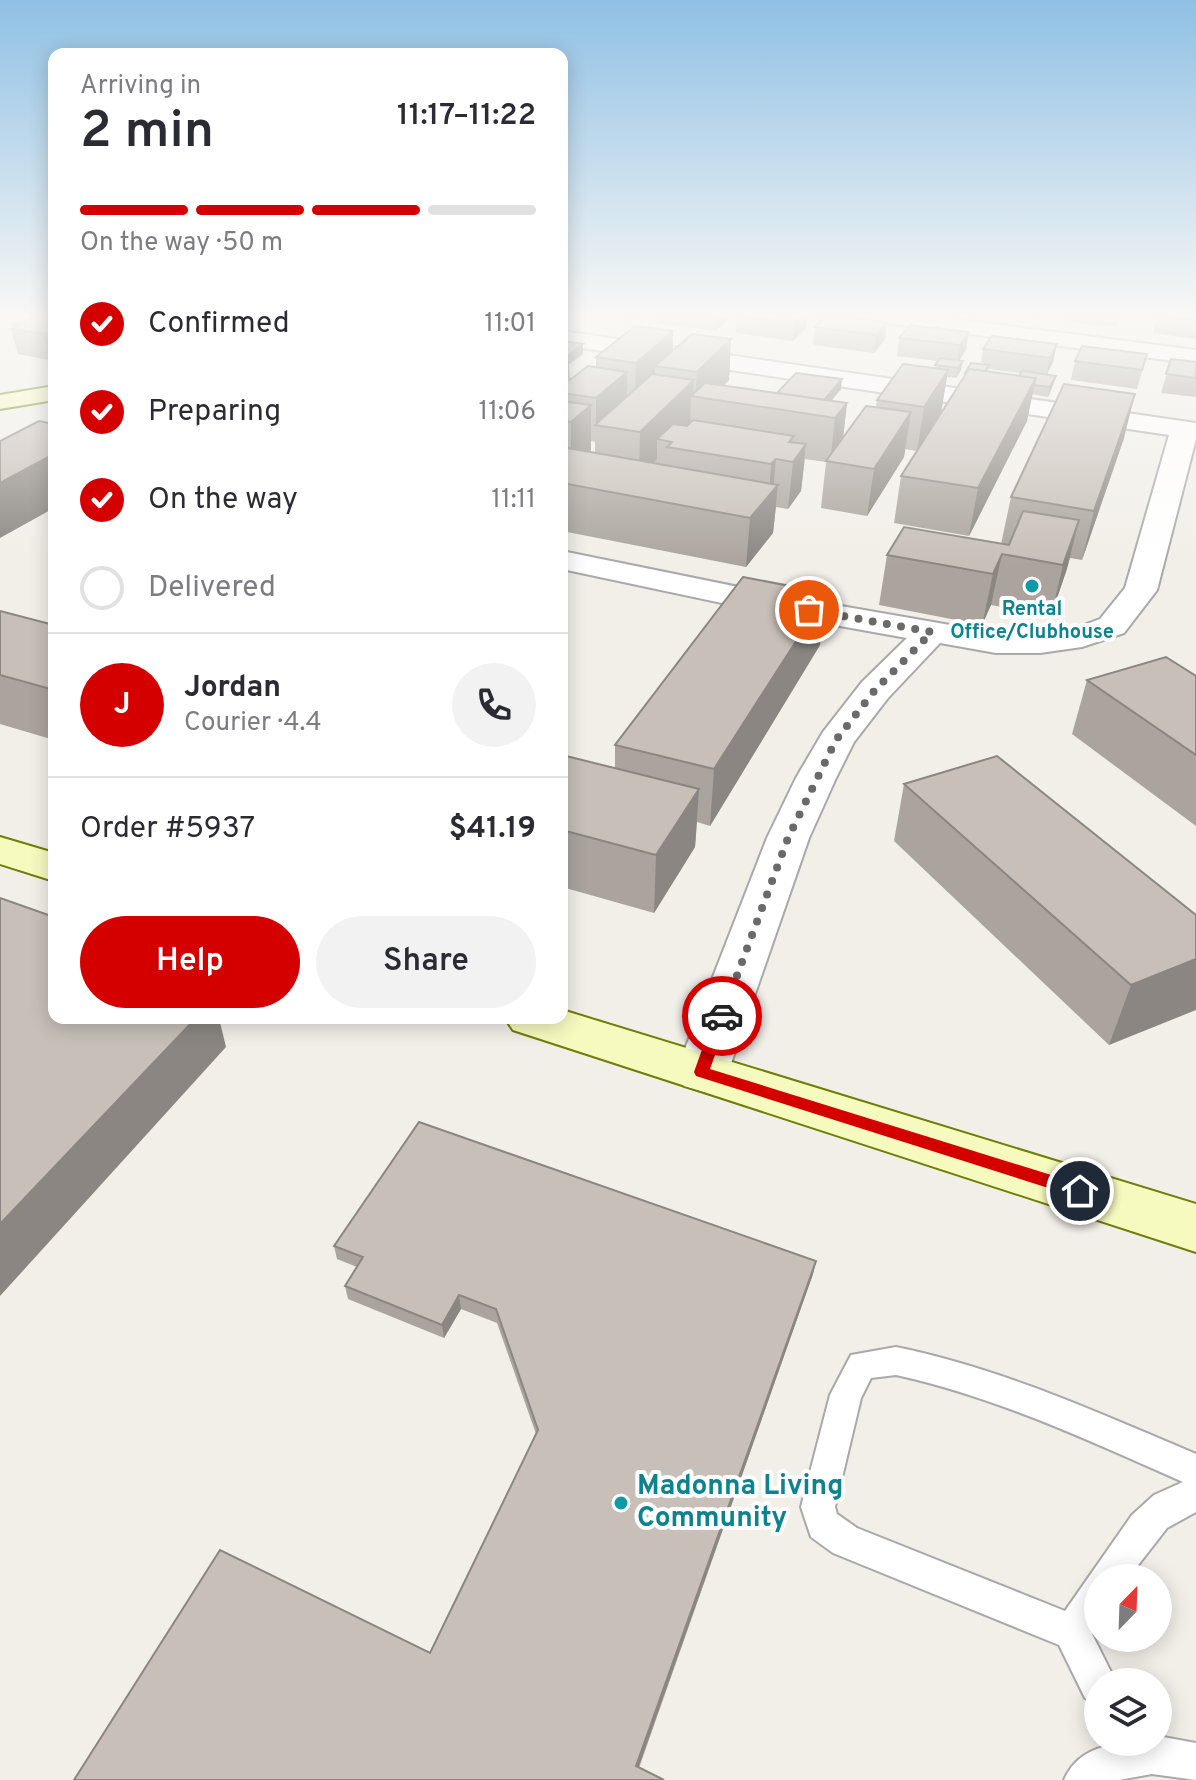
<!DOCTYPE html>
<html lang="en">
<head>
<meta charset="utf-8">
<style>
  :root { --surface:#fff; --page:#f2f2f3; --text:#2b2b33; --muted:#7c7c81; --line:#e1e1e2; --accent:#d40000 }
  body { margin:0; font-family:Overpass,sans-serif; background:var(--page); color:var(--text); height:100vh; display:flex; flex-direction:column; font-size:30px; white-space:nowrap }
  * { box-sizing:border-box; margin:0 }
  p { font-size:26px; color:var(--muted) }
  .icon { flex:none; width:44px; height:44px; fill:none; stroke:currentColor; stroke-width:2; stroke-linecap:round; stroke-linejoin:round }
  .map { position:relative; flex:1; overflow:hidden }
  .drawer { position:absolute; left:48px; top:48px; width:520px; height:976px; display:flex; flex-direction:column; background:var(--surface); border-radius:16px; box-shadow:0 4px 20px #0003 }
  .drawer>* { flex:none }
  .needle { width:52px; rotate:23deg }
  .fabs { position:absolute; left:1084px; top:1564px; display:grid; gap:16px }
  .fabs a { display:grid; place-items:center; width:88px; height:88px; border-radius:50%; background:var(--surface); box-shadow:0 4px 20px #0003; font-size:40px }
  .pin { position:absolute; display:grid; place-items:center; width:68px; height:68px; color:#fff; margin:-34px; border:4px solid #fff; border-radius:50%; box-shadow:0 2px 8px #0007 }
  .courier { position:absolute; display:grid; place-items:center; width:80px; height:80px; margin:-40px; border:6px solid #d40000; border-radius:50%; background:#fff; color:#222; box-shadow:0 2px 10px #0007 }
  .head em { font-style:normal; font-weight:600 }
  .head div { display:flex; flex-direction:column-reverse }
  .head { display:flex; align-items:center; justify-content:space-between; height:136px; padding:0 32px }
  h1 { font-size:52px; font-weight:600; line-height:60px }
  .bar { display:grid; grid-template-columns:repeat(4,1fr); gap:12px 8px; align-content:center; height:96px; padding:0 32px }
  .bar i { height:10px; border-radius:6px; background:var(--line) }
  .bar .active { background:var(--accent) }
  .bar p { grid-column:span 4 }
  .line { display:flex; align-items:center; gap:20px; padding:0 32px; border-top:2px solid var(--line) }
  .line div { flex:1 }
  .round { display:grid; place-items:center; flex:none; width:84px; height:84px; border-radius:42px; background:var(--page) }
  ol { padding:0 32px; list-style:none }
  li { display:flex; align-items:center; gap:24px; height:88px }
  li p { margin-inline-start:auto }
  li .icon { padding:8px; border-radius:50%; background:var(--accent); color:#fff; stroke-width:4 }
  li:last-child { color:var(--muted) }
  li i { width:44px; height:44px; border:4px solid var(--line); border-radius:50% }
  .button { display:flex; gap:16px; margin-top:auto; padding:16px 32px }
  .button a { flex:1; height:92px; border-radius:48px; background:var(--accent); color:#fff; font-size:32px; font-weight:600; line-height:92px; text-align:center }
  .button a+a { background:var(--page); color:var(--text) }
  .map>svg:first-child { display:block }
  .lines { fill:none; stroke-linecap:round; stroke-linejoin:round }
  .lane-casing { stroke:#a9a9a9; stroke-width:4 }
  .street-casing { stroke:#a9a9a9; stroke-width:4 }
  .secondary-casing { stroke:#707d05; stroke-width:4 }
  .lane { fill:#fff; fill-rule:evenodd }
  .street { fill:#fff; fill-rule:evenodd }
  .secondary { fill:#f7fabf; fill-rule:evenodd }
  .wall { fill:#aba49e; fill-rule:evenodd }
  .shaded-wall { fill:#8b8681 }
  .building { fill:#c7bfb8; stroke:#8b8681; stroke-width:2 }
  .route { fill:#d40000 }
  .done { stroke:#6b6a68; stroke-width:8; stroke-dasharray:0 14.4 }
  .culture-dot { fill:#0f9aa8; stroke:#fff; stroke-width:3 }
  .labels { text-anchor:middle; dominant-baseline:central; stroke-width:8; stroke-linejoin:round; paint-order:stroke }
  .far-culture-label { font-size:20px; font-weight:bold; fill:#0d838f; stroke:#fff }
  .near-culture-label { font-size:28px; font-weight:bold; fill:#0d838f; stroke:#fff; text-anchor:start }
</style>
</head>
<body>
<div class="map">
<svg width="1196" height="1780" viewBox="0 0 1196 1780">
  <rect width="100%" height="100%" fill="#f2efe9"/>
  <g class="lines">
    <g class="lane-casing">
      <g id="lane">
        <path d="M896 1347C1000 1368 1099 1413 1196 1454V1512L1167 1528 1128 1578H1098V1624L1092 1634 1116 1682H1098V1704L1085 1698 1059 1645 833 1553 811 1537 801 1507 830 1395 851 1355ZM896 1375C996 1397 1090 1441 1183 1482L1154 1495 1132 1515 1065 1611 857 1528 837 1514 835 1507 861 1398 871 1378Z"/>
        <path d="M1158 1736 1196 1743V1780L1152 1774 1119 1780H1064C1080 1742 1123 1742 1158 1742Z"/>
      </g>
    </g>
    <g class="street-casing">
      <g id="street">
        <path d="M861 315H923L1196 350V364L872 321Z"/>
        <path d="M562 331 1196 423V439L1157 590 1124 633 1082 647 1040 653H996L940 643 888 698 854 742 836 778 809 838 728 1072 720 1086 702 1091 684 1086 676 1072 767 838 796 778 823 732 862 682 907 638 778 615 562 569V551L778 595 996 633H1040L1076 628 1100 619 1125 588 1169 435 562 345Z"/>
      </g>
    </g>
    <g class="secondary-casing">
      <g id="secondary">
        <path d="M54 386V400L0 409V395Z"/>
        <path d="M0 837 54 853V881L0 864Z"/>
        <path d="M562 1010 1196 1204V1252L513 1030 505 1018H562Z"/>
      </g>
    </g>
    <use href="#lane" class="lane"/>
    <use href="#street" class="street"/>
    <use href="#secondary" class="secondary"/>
  </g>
  <g class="wall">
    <path d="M605 315H646L640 320Z"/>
    <path d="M658 315H730L729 318 716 331 658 323Z"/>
    <path d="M807 315 806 328 793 341 736 333 737 316Z"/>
    <path d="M1014 315H1044L1043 319Z"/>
    <path d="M1067 315H1120L1116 327 1066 321Z"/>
    <path d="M1143 315H1196V339L1153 333 1157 318 1142 316Z"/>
    <path d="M54 318V357L49 360 18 354 11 329 13 328 11 324Z"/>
    <path d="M887 322 885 339 874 353 813 345 815 327Z"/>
    <path d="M673 331V351L731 339 729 380 724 385 777 393 841 389 831 401 847 403 843 438 876 407 877 400 935 368 938 361 897 356 899 338 969 332 966 350 959 360 961 370 956 378 947 377 941 413 964 377 965 373 981 364 983 349 1057 344 1053 362 1047 374 1056 376 1053 385 1048 397 1032 394 1027 421 969 536 894 523 901 476 917 451 905 449 904 457 867 516 821 508 826 462 805 459 801 491 788 509 776 507 773 533 746 567 562 531V341L583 344V354L569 364 570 380 596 367V357ZM988 369 1020 373 1019 376 988 372ZM591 441 595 442V453L589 452 591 450Z"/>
    <path d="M1147 354 1137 389 1071 380 1075 361Z"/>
    <path d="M1171 359 1196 362V397L1161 393Z"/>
    <path d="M1124 438 1082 560 1070 558 1051 616 991 605 982 625 879 605 887 555 1001 544 1011 497Z"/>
    <path d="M0 611 54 625V740L0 724Z"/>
    <path d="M820 645 710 826 697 822 695 847 654 913 562 887V755L615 768V745Z"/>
    <path d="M1196 676V826L1072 734 1087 680Z"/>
    <path d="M904 784 1196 915 1109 1045 894 841Z"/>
    <path d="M334 1246 816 1261 813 1274 639 1768 74 1780 430 1653 536 1434 497 1323 461 1309 444 1338 348 1299 345 1286 357 1267 337 1259Z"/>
  </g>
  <g class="shaded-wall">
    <path d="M716 315H730L729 318 716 331Z"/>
    <path d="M802 315H807L806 328 793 341 794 323Z"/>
    <path d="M54 320V357L49 360 43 334Z"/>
    <path d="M887 322 885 339 874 353 876 335Z"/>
    <path d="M673 331 672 368 655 366V387L635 405 636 363Z"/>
    <path d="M969 332 966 350 957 364 960 345Z"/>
    <path d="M731 339 729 380 710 399 695 397 697 372Z"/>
    <path d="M583 344V354L569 364 570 394 562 393V360Z"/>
    <path d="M1057 344 1053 362 1046 377 1050 358Z"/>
    <path d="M963 361 961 370 956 378 958 368Z"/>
    <path d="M948 370 941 413 917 451 924 407Z"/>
    <path d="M627 372V414L596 425V398Z"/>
    <path d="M1056 376 1053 385 1048 397 1050 387Z"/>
    <path d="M1036 378 1027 421 969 536 978 488Z"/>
    <path d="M842 379 841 389 819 416 812 415Z"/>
    <path d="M694 380 693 397 691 396 690 426 672 442 657 439V459L639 477 640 432Z"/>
    <path d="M1135 394 1124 438 1082 560 1094 511Z"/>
    <path d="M847 403 842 447 830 463 835 418Z"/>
    <path d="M591 405V450L571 468V422Z"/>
    <path d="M911 412 904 457 867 516 874 469Z"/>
    <path d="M806 444 801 491 788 509 793 462Z"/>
    <path d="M54 454V508L0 538V483Z"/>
    <path d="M776 459 773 491 778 485 773 533 746 567 750 518 769 496 771 464Z"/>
    <path d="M1079 520 1067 569 1051 616 1063 565Z"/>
    <path d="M1002 554 991 605 982 625 993 574Z"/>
    <path d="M827 593 820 645 710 826 714 769Z"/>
    <path d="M699 789 695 847 654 913 656 855Z"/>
    <path d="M1196 959V1010L1109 1045 1131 985Z"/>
    <path d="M196 1018H219L226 1047 0 1296V1224Z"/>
    <path d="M816 1261 813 1274 635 1777 636 1766Z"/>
    <path d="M459 1295 461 1309 444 1338 442 1325Z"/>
  </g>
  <g class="building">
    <path d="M738 315H802L794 323 737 316Z"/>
    <path d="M826 315H834L887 322 876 335 815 327Z"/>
    <path d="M1158 315H1196V320L1158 316Z"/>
    <path d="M42 316 54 318V320L52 321 54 322V329L43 334 11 329 20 325 11 324Z"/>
    <path d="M910 325 969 332 960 345 899 338Z"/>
    <path d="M635 326 673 331 636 363 596 357Z"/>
    <path d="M692 334 731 339 697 372 655 366Z"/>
    <path d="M992 336 1057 344 1050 358 983 349Z"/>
    <path d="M562 341 583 344 562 360Z"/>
    <path d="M1082 346 1147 354 1142 370 1075 361Z"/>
    <path d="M940 358 963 361 958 368 935 365Z"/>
    <path d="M1171 359 1196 362V378L1166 374Z"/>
    <path d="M562 362 569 363 562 369Z"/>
    <path d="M971 363 989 365 985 371 969 369 967 373H965Z"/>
    <path d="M903 364 948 370 924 407 877 400Z"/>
    <path d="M588 366 627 372 596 398 562 393V386Z"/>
    <path d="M969 369 1036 378 978 488 901 476Z"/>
    <path d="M1022 371 1056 376 1050 387 1034 385 1036 378 1019 376Z"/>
    <path d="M796 373 842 379 824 400 777 393Z"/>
    <path d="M652 374 694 380 640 432 595 425Z"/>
    <path d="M705 383 847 403 835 418 691 396Z"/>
    <path d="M1064 384 1135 394 1094 511 1011 497Z"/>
    <path d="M562 401 591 405 571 422 562 421Z"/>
    <path d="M866 406 911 412 874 469 826 461Z"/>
    <path d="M693 420 794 436 789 442 806 444 793 462 776 459 771 464 667 447 672 442 657 439 673 424 687 426Z"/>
    <path d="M39 421 54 424V454L0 483V441Z"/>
    <path d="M562 447 778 485 750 518 562 483Z"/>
    <path d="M1023 511 1079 520 1063 565 1002 554 993 574 887 555 904 527 1009 545Z"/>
    <path d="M743 577 827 593 714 769 615 745Z"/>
    <path d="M0 611 54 625V690L0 675Z"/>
    <path d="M1166 657 1196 676V755L1087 680Z"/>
    <path d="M562 755 699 789 656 855 562 830Z"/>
    <path d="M997 756 1196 915V959L1131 985 904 784Z"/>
    <path d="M0 898 54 917V1018H196L0 1224Z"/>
    <path d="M419 1122 816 1261 636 1766 664 1780H74L220 1550 430 1653 538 1430 496 1309 459 1295 442 1325 345 1286 363 1257 334 1246Z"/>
  </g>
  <linearGradient id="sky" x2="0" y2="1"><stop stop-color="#8fc0e4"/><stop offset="0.56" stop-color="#f9f8f5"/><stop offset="1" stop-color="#f9f8f5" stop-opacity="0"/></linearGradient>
  <rect width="1196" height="564" fill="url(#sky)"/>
  <path class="route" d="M722 1011 729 1016 710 1069 1080 1184 1088 1191 1080 1198 696 1076 694 1072 714 1016Z"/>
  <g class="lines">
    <path class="done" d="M722 1016 788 838 836 740 875 690 932 632 809 610"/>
  </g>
  <g class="culture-dot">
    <circle cx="1032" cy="586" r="8"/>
    <circle cx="621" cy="1503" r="8"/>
  </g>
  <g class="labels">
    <g class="far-culture-label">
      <text x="1032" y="610">Rental<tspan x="1032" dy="23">Office/Clubhouse</tspan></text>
    </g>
    <g class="near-culture-label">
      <text x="637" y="1487">Madonna Living<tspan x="637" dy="32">Community</tspan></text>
    </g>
  </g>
</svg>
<div class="fabs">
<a><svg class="needle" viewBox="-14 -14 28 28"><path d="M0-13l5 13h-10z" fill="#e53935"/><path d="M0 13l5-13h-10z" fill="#7c7c81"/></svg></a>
<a><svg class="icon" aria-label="layers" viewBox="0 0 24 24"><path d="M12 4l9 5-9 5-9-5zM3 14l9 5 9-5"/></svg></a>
</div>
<div class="pin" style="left:809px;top:610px;background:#ea580c"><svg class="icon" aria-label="bag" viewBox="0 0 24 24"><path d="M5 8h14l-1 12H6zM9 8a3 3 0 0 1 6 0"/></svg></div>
<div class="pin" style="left:1080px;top:1191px;background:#1f2937"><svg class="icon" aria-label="home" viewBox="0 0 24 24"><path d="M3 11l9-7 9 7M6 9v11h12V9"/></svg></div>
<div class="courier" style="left:722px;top:1016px"><svg class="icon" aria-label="car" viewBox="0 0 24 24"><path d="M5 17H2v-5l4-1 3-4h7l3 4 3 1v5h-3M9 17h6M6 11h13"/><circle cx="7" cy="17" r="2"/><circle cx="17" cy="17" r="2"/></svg></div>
<section class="drawer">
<div class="head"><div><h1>2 min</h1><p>Arriving in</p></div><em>11:17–11:22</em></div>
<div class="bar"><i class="active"></i><i class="active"></i><i class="active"></i><i></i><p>On the way · 50 m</p></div>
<ol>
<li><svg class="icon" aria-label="check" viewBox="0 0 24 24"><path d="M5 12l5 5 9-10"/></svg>Confirmed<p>11:01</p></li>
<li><svg class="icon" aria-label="check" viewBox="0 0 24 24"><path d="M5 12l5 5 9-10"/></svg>Preparing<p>11:06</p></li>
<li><svg class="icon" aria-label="check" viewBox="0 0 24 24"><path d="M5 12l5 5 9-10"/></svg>On the way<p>11:11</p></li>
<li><i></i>Delivered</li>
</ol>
<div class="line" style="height:144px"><b class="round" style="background:var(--accent);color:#fff">J</b><div><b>Jordan</b><p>Courier · 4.4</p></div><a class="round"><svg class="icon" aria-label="phone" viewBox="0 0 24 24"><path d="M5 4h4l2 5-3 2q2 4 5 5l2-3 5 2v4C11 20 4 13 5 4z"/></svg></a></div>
<div class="line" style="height:104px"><div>Order #5937</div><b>$41.19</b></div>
<div class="button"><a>Help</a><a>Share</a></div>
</section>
</div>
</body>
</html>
